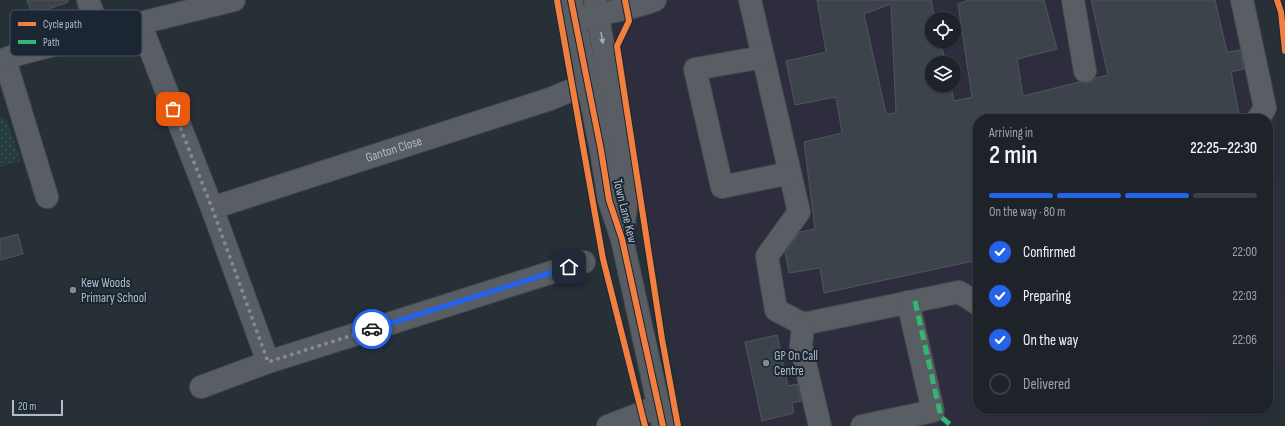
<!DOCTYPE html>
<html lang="en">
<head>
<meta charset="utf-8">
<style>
  :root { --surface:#1d2329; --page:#252b31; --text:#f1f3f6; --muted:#a0a4a8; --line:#3b4046; --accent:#2563eb }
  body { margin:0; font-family:"Sofia Sans Condensed",sans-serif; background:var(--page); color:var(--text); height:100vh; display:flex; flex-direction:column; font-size:15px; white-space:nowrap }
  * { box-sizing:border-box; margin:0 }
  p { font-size:13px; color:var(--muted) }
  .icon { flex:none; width:22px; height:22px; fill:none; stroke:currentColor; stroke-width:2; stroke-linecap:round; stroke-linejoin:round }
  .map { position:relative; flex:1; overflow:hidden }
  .sheet { position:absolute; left:973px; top:114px; width:300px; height:300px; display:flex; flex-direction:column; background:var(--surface); border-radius:16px; box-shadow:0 1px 3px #0004,0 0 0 1px var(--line) }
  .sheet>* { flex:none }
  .controls { position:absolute; left:925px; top:12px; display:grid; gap:8px }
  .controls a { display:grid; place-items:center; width:36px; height:36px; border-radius:50%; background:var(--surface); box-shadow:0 1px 3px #0004,0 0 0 1px var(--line); font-size:20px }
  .scale { position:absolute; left:12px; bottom:10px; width:51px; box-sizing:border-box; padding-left:4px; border:2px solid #b0bcc9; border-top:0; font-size:11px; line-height:14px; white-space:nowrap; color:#b0bcc9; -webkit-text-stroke:3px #1a2632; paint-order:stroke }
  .pin { position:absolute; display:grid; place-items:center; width:34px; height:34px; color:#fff; margin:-17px; border-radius:8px; box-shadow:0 2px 6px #0006 }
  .courier { position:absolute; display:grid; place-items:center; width:40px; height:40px; margin:-20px; border:3px solid #2563eb; border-radius:50%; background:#fff; color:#222; box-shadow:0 1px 5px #0007 }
  .head em { font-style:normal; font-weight:600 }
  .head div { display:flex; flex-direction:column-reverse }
  .head { display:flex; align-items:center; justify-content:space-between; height:68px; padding:0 16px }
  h1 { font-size:26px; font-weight:600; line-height:30px }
  .bar { display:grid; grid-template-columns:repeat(4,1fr); gap:6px 4px; align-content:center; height:48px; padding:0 16px }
  .bar i { height:5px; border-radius:3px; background:var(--line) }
  .bar .active { background:var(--accent) }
  .bar p { grid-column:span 4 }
  ol { padding:0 16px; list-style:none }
  li { display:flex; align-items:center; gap:12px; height:44px }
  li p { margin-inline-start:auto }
  li .icon { padding:4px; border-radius:50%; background:var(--accent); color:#fff; stroke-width:4 }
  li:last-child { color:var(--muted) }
  li i { width:22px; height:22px; border:2px solid var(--line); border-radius:50% }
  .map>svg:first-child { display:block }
  .medical { fill:#2d2d3d; fill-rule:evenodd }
  .park { fill:url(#park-dots) }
  .building { fill:#3c434a; stroke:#4f565f; fill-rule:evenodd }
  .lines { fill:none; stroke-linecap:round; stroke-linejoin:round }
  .minor-casing { stroke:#464b51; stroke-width:24 }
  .minor { stroke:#585e64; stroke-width:22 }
  .quiet { stroke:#33b770; stroke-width:5; stroke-dasharray:10 5; stroke-linecap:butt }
  .cycleway-casing { stroke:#1a2632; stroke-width:8 }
  .cycleway { stroke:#f27e40; stroke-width:6 }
  .oneway { fill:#9ea9b5 }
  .done { stroke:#808b96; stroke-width:4; stroke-dasharray:0 7.2 }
  .route { stroke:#2563eb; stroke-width:5 }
  .poi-dot { fill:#808b96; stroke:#1a2632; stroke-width:1.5 }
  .labels { text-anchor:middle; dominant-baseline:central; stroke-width:4; stroke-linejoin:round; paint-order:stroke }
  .street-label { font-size:13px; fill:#b0bcc9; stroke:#1a2632 }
  .poi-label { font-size:13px; fill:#b0bcc9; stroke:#1a2632; text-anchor:start }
  .key { fill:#1a2632; stroke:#47535f; stroke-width:1 }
  .key-label { font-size:11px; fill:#b0bcc9 }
</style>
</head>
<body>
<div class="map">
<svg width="1285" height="426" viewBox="0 0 1285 426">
  <defs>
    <pattern id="park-dots" width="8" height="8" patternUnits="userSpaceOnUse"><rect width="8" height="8" fill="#243c3d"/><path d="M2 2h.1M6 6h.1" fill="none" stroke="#415658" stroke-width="1.8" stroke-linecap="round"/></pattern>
  </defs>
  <rect width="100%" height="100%" fill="#272f37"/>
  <path class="medical" d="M604 0H1256L1276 90 1285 303V365L1268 366V119H978V409H1219L1206 426H687ZM932 19H954V41H932ZM932 63H954V85H932Z"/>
  <path class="park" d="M0 117 6 119 21 161 0 167Z"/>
  <g class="building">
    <path d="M27 0H68V2L32 15Z"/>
    <path d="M817 0H931L935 19H932V41H940L946 63H932V85H951L954 101 972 97 958 4 969 0H1044L1057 49 1017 59 1023 96 1079 82 1087 83 1093 81 1095 78 1108 75 1091 0H1215L1227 52 1240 50 1244 69 1231 72 1240 119H978V260L824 293 820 268 789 273 785 252 800 232 815 229 804 142 842 133 836 97 795 105 786 61 826 52ZM891 4 896 113 886 114 864 14Z"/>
    <path d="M18 234 23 254 0 260V239Z"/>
    <path d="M777 335 788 386 797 384 801 401 792 403 794 413 762 421 745 342Z"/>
  </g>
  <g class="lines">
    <g class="minor-casing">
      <g id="minor">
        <path d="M88 0 100 33"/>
        <path d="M571 0 601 150 609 200 622 239 663 426"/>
        <path d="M595 0 628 187 623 232"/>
        <path d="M750 0 799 212 767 256 776 310 803 324 959 292 978 304"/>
        <path d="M1073 0 1085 71"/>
        <path d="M1242 0 1265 108 1258 119"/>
        <path d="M584 17C608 12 632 9 655 0"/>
        <path d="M140 23 212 208 268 362"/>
        <path d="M763 57 695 69 722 187 790 173"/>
        <path d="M5 60 47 197"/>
        <path d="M0 61 19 54 100 33 234 0"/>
        <path id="s1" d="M212 208 550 99 574 89"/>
        <path d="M803 324 801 346 820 426"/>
        <path d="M201 387 268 362 584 262"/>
        <path d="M608 426 642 413 659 405"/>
        <path d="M862 426 933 411 908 302"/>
      </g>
    </g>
    <use href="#minor" class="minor"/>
    <path class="quiet" d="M915 301 941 417 952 426"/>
    <g class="cycleway-casing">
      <g id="cycleway">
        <path d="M557 0 603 259 645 426"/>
        <path d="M571 0 601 150 609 200 622 239 663 426"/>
        <path d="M625 0 629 21 617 46 662 339 678 426"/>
        <path d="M1277 0 1281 12 1285 51"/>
      </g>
    </g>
    <use href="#cycleway" class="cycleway"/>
  </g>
  <defs><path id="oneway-solid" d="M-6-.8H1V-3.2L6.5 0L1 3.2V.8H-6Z"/></defs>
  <use class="oneway" href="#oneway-solid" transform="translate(602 38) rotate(80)"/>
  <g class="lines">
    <path class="done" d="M173 109 212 208 268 362 372 329"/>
    <path class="route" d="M372 329 569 267"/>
  </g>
  <g class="poi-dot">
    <circle cx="73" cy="290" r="4"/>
    <circle cx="766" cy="363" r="4"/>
  </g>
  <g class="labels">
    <g class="street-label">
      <text stroke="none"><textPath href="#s1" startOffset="191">Ganton Close</textPath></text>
      <text transform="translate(625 211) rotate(76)">Town Lane Kew</text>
    </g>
    <g class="poi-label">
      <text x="81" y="283">Kew Woods<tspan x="81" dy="15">Primary School</tspan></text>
      <text x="774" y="356">GP On Call<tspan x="774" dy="15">Centre</tspan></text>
    </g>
  </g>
  <rect x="10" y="10" width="132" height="46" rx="6" class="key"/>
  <rect x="18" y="22" width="18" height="4" fill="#f27e40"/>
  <rect x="18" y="40" width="18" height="4" fill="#33b770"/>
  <g class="key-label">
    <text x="43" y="28">Cycle path</text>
    <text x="43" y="46">Path</text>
  </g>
</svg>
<div class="controls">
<a><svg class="icon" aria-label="locate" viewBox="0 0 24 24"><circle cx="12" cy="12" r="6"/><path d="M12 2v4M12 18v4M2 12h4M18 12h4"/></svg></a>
<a><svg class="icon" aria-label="layers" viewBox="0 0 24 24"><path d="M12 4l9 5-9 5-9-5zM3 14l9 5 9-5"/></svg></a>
</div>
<div class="scale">20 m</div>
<div class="pin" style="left:173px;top:109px;background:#ea580c"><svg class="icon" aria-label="bag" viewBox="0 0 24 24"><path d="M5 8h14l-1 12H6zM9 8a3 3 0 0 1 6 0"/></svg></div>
<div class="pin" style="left:569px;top:267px;background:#1f2937"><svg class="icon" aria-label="home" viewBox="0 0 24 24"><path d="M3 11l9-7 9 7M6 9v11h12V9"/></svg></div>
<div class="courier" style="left:372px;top:329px"><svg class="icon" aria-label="car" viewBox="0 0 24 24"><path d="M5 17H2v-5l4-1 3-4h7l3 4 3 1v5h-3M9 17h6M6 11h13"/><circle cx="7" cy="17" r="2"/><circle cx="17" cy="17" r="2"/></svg></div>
<section class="sheet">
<div class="head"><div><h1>2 min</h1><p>Arriving in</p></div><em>22:25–22:30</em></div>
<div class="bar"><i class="active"></i><i class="active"></i><i class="active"></i><i></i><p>On the way · 80 m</p></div>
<ol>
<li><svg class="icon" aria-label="check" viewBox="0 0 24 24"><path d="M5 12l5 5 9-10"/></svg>Confirmed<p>22:00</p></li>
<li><svg class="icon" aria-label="check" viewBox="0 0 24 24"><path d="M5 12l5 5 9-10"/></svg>Preparing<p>22:03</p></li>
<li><svg class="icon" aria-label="check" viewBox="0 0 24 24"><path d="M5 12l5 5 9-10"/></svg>On the way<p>22:06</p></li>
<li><i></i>Delivered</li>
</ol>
</section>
</div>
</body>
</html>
